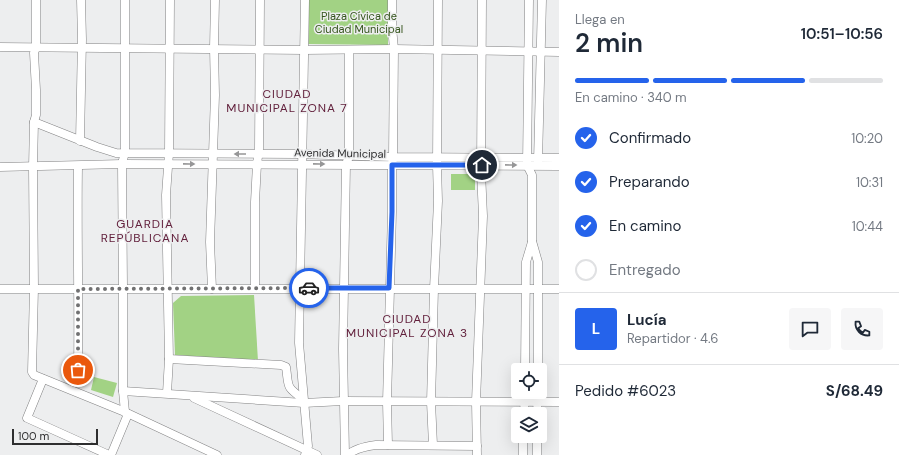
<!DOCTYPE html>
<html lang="es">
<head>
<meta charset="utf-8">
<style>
  :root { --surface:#fff; --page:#f6f6f7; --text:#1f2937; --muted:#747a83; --line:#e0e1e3; --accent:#2563eb }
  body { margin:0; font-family:"DM Sans",sans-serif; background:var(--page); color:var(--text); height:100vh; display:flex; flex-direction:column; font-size:15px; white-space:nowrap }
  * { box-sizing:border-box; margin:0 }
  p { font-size:13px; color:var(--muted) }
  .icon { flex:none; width:22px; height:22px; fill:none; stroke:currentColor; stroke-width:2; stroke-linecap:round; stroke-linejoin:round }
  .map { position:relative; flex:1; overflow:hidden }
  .side { display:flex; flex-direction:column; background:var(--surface); width:340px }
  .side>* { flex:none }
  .controls { position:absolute; left:511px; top:363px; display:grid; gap:8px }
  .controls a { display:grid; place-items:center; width:36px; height:36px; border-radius:4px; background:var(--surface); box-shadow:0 4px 16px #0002; font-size:20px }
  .scale { position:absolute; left:12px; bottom:10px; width:86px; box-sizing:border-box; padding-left:4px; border:2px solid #2e2e2f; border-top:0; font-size:11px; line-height:14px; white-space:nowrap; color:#2e2e2f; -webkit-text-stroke:3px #edeeef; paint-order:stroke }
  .pin { position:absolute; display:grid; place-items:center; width:34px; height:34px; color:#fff; margin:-17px; border:2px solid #fff; border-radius:50%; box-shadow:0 1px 4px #0007 }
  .courier { position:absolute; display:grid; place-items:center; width:40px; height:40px; margin:-20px; border:3px solid #2563eb; border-radius:50%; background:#fff; color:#222; box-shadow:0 1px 5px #0007 }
  .headline em { font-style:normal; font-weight:600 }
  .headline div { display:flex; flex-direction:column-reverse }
  .headline { display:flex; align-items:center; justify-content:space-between; height:68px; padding:0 16px }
  h1 { font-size:26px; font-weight:600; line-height:30px }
  .bar { display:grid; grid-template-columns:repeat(4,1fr); gap:6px 4px; align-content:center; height:48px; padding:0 16px }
  .bar i { height:5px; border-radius:3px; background:var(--line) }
  .bar .selected { background:var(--accent) }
  .bar p { grid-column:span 4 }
  .line { display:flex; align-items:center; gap:10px; padding:0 16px; border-top:1px solid var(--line) }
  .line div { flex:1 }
  .round { display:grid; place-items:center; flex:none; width:42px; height:42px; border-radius:4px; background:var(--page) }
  ol { padding:0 16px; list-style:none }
  li { display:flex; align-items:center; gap:12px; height:44px }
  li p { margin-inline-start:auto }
  li .icon { padding:4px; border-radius:50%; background:var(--accent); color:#fff; stroke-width:4 }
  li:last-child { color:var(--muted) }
  li i { width:22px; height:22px; border:2px solid var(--line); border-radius:50% }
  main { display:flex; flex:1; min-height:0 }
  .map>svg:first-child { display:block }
  .green { fill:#a2d284 }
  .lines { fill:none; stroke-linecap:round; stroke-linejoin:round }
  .minor-casing { stroke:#828283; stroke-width:9 }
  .minor { stroke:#fff; stroke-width:8 }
  .oneway { fill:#969697 }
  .done { stroke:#717172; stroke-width:4; stroke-dasharray:0 7.2 }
  .route { stroke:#2563eb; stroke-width:5 }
  .labels { text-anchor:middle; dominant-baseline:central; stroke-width:3; stroke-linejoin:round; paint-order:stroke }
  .park-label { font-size:11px; fill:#35551d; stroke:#edeeef }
  .street-label { font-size:11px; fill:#2e2e2f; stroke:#edeeef }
  .neighbourhood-label { font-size:12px; letter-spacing:1px; fill:#62203c; stroke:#edeeef }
</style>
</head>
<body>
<main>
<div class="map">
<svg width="559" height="455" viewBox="0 0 559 455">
  <rect width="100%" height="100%" fill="#edeeef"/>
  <g class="green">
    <path d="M309 0H388V45L308 44Z"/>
    <rect x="451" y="174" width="24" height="16"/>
    <path d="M254 295 258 361 175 355 173 303 181 296Z"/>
    <path d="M94 377 117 383 113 397 91 390Z"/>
  </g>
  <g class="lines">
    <g class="minor-casing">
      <g id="minor">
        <path d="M36 0V47L34 53 36 90V115L34 122 33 167 34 288 32 372 34 375 125 412 217 455"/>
        <path d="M529 0 527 165 532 175V241L538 262V370"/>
        <path d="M0 47 304 50 394 49 559 52"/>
        <path d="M34 122 97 147 116 153 297 154 393 157 559 158"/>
        <path d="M80 141 82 39 81 0"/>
        <path d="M538 162 542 0"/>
        <path d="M78 166C77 234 79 302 78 370"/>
        <path d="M0 167 122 164 559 166"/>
        <path d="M255 288V202L257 164 259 149 260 0"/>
        <path d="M0 289H559"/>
        <path d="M212 289 210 242 215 95 214 48 215 0"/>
        <path d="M169 359 281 365 286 367C289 387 285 386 303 399"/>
        <path d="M525 370 526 262 532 242"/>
        <path d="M43 379 27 418 109 455"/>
        <path d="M123 391 304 403 343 401 559 402"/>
        <path d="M167 393 169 359 166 195 169 153 170 0"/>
        <path d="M194 398 317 455"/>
        <path d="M125 412 123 391V289L122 164 125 152V0"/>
        <path d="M524 414 525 392"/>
        <path d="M537 414 538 392"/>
        <path d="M388 445 387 402 392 212V165L393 157 394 49 392 27V0"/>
        <path d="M433 445 431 402 434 289 438 201 437 165 438 0"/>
        <path d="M111 455 128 414"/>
        <path d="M305 455 308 446 299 343 305 0"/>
        <path d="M345 455 343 349 346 164 349 157V50"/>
        <path d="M348 455C354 449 368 446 376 445L477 446"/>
        <path d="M477 455 476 402 483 216 481 172 482 0"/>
        <path d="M523 455V436"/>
        <path d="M537 455V436"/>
      </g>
    </g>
    <use href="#minor" class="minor"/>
  </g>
  <defs><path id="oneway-solid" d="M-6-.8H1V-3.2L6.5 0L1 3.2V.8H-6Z"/></defs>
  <g class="oneway">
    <use href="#oneway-solid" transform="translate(240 154) rotate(-180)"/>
    <use href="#oneway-solid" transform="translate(189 164) rotate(1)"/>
    <use href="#oneway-solid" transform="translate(319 164) rotate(1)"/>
    <use href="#oneway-solid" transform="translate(511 165) rotate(1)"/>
  </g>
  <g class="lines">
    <path class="done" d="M78 370V289L309 288"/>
    <path class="route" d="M309 288H389L392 212V165H482"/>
  </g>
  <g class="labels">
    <g class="park-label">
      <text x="359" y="16">Plaza Cívica de<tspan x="359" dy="13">Ciudad Municipal</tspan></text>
    </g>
    <g class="street-label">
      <text transform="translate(340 153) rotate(1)">Avenida Municipal</text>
    </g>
    <g class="neighbourhood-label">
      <text x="287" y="94">CIUDAD<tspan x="287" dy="14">MUNICIPAL ZONA 7</tspan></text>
      <text x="145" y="224">GUARDIA<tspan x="145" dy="14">REPÚBLICANA</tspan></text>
      <text x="407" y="319">CIUDAD<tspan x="407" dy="14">MUNICIPAL ZONA 3</tspan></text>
    </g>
  </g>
</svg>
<div class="controls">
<a><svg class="icon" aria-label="locate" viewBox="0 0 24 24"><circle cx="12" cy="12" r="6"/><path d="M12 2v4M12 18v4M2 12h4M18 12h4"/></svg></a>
<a><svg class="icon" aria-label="layers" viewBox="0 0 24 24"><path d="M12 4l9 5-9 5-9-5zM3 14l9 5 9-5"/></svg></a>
</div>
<div class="scale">100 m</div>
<div class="pin" style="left:78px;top:370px;background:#ea580c"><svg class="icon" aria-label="bag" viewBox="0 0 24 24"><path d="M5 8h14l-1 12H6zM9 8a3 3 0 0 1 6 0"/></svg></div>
<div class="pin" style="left:482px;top:165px;background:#1f2937"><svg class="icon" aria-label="home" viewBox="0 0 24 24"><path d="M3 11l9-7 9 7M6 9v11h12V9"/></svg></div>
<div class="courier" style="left:309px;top:288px"><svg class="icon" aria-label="car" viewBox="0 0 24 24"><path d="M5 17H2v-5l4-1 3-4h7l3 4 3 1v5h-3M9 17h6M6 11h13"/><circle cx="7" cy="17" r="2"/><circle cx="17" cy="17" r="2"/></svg></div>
</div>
<section class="side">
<div class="headline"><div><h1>2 min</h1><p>Llega en</p></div><em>10:51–10:56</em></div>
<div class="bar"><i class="selected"></i><i class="selected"></i><i class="selected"></i><i></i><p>En camino · 340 m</p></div>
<ol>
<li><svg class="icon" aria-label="check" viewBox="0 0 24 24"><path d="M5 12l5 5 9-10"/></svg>Confirmado<p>10:20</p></li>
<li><svg class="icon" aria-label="check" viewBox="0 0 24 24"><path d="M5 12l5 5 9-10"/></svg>Preparando<p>10:31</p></li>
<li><svg class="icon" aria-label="check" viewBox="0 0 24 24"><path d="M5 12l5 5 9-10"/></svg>En camino<p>10:44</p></li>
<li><i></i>Entregado</li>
</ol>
<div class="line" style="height:72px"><b class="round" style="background:var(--accent);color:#fff">L</b><div><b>Lucía</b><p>Repartidor · 4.6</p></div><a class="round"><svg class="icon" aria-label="chat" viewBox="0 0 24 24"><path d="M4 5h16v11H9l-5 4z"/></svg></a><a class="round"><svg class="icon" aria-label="phone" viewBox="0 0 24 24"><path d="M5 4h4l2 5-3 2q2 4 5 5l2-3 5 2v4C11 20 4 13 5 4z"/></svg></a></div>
<div class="line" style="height:52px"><div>Pedido #6023</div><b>S/68.49</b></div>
</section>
</main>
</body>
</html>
